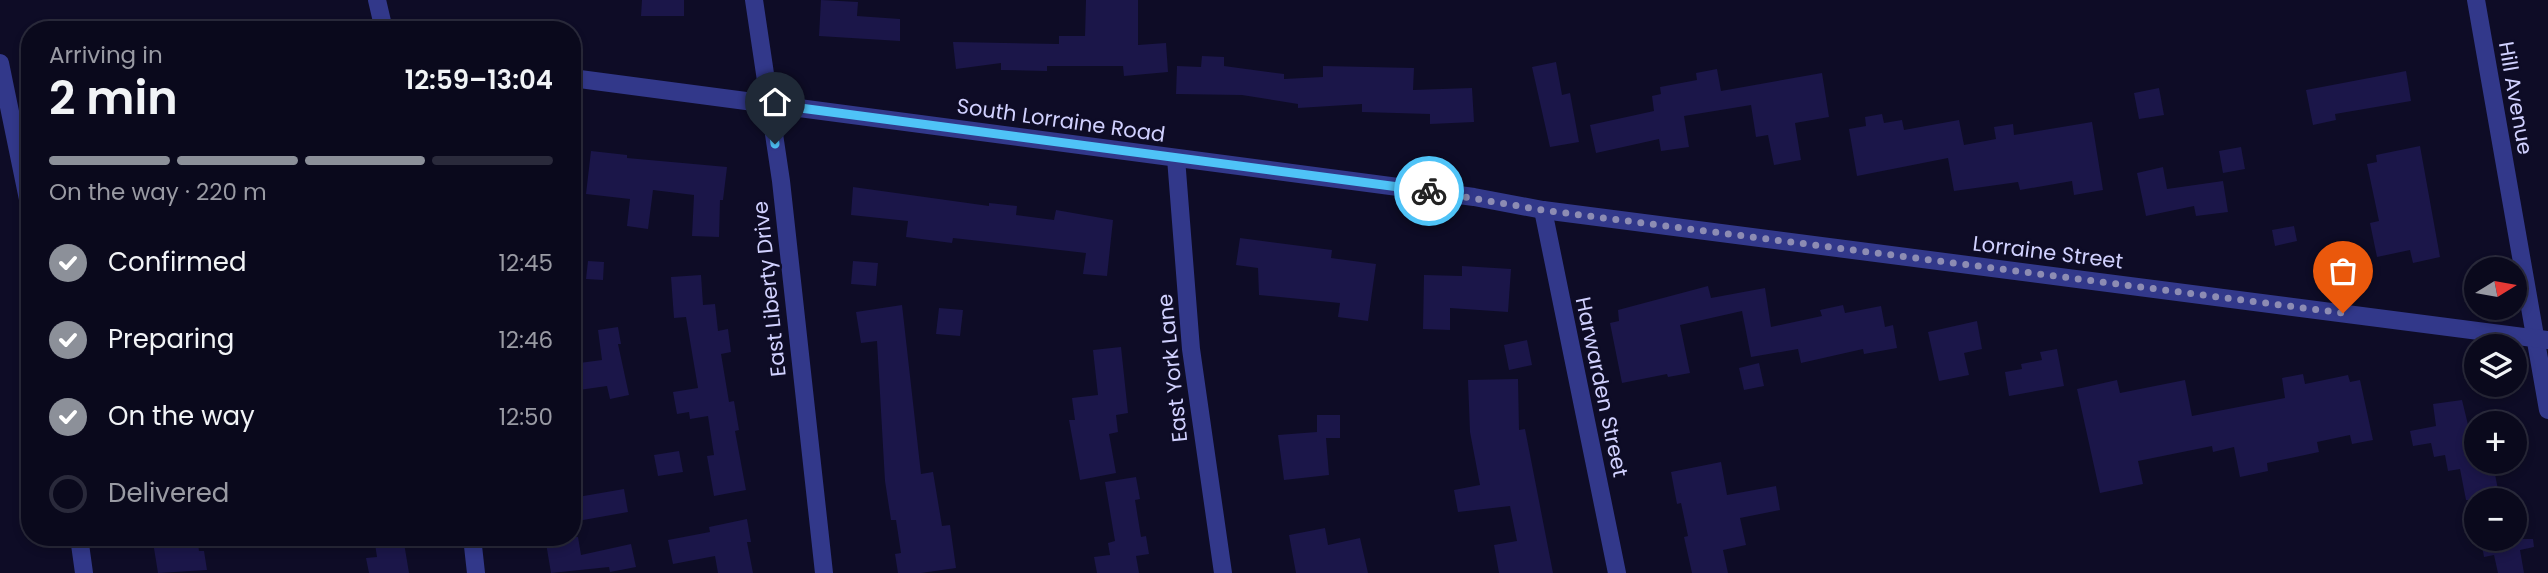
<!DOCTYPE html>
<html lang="en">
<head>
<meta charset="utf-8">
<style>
  :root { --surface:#0a091c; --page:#131225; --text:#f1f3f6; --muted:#999aa3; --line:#2a2a3b; --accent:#8c9099 }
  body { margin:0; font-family:Poppins,sans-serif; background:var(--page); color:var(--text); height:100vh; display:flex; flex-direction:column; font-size:26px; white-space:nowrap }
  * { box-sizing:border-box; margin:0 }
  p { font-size:23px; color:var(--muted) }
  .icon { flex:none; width:38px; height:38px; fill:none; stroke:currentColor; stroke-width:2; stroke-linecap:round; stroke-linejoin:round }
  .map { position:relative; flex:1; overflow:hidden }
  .details { position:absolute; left:21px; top:21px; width:560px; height:525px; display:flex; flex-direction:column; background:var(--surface); border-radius:28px; box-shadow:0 4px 10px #0003,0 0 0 2px var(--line) }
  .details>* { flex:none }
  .needle { width:46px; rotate:79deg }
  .buttons { position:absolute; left:2464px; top:257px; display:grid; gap:14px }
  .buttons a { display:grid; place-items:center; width:63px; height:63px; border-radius:50%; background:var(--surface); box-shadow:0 4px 10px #0003,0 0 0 2px var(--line); font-size:35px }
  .pin { position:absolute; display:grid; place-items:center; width:60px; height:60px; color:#fff; margin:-72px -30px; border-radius:50% 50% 50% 0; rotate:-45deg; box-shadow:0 0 7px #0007 }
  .pin .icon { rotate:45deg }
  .courier { position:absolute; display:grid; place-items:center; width:70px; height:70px; margin:-35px; border:5px solid #4fc3f7; border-radius:50%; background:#fff; color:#222; box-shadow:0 2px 9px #0007 }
  .overview em { font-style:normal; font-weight:600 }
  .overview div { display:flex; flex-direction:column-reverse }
  .overview { display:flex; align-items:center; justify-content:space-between; height:119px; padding:0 28px }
  h1 { font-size:46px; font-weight:600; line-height:52px }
  .bar { display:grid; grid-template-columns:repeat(4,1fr); gap:10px 7px; align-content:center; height:84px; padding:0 28px }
  .bar i { height:9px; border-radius:5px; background:var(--line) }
  .bar .active { background:var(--accent) }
  .bar p { grid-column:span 4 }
  ol { padding:0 28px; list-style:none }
  li { display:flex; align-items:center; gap:21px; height:77px }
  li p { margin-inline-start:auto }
  li .icon { padding:7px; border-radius:50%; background:var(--accent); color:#fff; stroke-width:4 }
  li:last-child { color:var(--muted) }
  li i { width:38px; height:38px; border:4px solid var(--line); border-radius:50% }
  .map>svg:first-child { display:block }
  .building { fill:#1b1649 }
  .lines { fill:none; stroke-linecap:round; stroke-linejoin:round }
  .minor { stroke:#32388a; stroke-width:18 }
  .done { stroke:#8d8cb3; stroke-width:7; stroke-dasharray:0 12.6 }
  .route { stroke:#4fc3f7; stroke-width:9 }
  .labels { text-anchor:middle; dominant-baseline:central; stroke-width:5; stroke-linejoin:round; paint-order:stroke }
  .street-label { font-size:21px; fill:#d1d1ff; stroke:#0e0c26 }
</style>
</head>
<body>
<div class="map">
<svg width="2548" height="573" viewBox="0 0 2548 573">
  <rect width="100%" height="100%" fill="#0e0c26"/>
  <g class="building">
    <path d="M642 0H684V16H641Z"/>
    <path d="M821 0 858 2 857 16 900 19V41L819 36Z"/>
    <path d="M1086 0H1138V45L1166 43 1168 72 1124 76 1123 66H1047V71L1001 70V63L956 69 953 42 1059 44V36H1085Z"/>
    <path d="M1202 56 1224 57V66L1284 74V79L1323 77V66L1414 68 1413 90 1472 88 1474 122 1430 124V114L1362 112V104L1298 108V104L1242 95 1176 94 1177 66 1201 67Z"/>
    <path d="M1556 62 1562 95 1570 93 1579 142 1550 147 1532 67Z"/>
    <path d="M1717 69 1721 91 1822 73 1829 117 1795 123 1801 160 1774 165 1768 135 1756 137 1751 105 1684 116 1689 147 1661 151 1659 139 1596 153 1590 125 1654 111 1652 96 1661 94 1660 87 1697 80 1696 73Z"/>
    <path d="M2406 71 2411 101 2335 114 2336 120 2313 125 2306 90Z"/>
    <path d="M2159 88 2164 115 2139 119 2134 93Z"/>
    <path d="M1882 114 1884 123 1902 120 1904 130 1959 120 1964 145 1996 139 1994 127 2013 124 2014 135 2092 122 2103 190 2074 195 2072 181 2020 190 2018 182 1954 191 1948 158 1857 176 1849 129 1866 126 1865 117Z"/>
    <path d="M2420 146 2440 257 2413 263 2410 250 2377 257 2370 223 2379 221 2367 164 2377 162 2376 155Z"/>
    <path d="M2241 147 2245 169 2223 173 2219 151Z"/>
    <path d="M591 151 627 155V158L727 167 723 200H720L719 237 692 236 694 195 653 190 648 229 627 226 630 199 586 194Z"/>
    <path d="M2163 167 2167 189 2223 181 2228 212 2196 216 2194 206 2146 216 2137 173Z"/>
    <path d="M853 187 989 206V203L1017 206 1016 215 1054 220 1056 210 1113 220 1107 276 1083 274 1086 253 953 238 952 243 906 237 908 221 851 215Z"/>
    <path d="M2294 226 2297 241 2275 246 2272 230Z"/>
    <path d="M1240 238 1332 250 1331 258 1376 264 1368 321 1338 317 1340 303 1259 295 1258 268 1236 265Z"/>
    <path d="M588 261 604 262 603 280 586 279Z"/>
    <path d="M853 261 878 263 876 286 851 284Z"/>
    <path d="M1462 266 1511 269 1508 312 1450 308V330L1423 329 1424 275 1462 276Z"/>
    <path d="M701 275 703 305 715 304 718 331 728 329 731 352 721 354 729 402 734 401 739 430 735 431 746 490 714 496 707 456 714 455 708 416 690 419 689 412 677 414 673 392 698 388 686 317 674 318 671 277Z"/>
    <path d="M1708 286 1711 298 1765 288 1771 327 1822 316 1820 310 1843 305 1845 313 1881 306 1885 327 1893 325 1897 348 1864 354 1863 349 1801 363 1798 349 1751 357 1742 311 1680 325 1690 373 1668 377 1667 374 1622 383 1610 323 1619 321 1618 310Z"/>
    <path d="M902 305 921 474 933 472 942 526 950 525 956 568 921 573H898L895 554 901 553 896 520H891L885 481 877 341 861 343 856 312Z"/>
    <path d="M939 308 963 310 960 336 936 334Z"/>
    <path d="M1977 321 1982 349 1964 353 1969 375 1939 381 1928 332Z"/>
    <path d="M618 327 621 344H618L629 395 610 399 607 386 572 391V364L602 360 598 330Z"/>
    <path d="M1527 340 1532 365 1509 370 1504 345Z"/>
    <path d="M1121 347 1128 413 1116 415 1118 432 1109 434 1116 473 1080 480 1069 420H1075L1072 398 1098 395 1093 350Z"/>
    <path d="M2057 349 2064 386 2009 396 2005 372 2022 369 2021 364 2042 360 2040 352Z"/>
    <path d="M1759 363 1764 386 1744 390 1739 368Z"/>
    <path d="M2303 374 2305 384 2348 375 2350 382 2360 380 2373 440 2352 444 2350 435 2317 442 2319 452 2267 463 2268 471 2240 477 2234 447 2213 452 2212 446 2138 461 2143 484 2100 493 2077 389 2117 380 2120 393 2185 380 2192 416 2285 398 2282 378Z"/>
    <path d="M1518 379 1519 430 1525 429 1553 573H1499L1494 545 1517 541 1510 506 1458 512 1454 490 1480 485 1470 432 1468 380Z"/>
    <path d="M2462 400 2469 429 2476 428V462H2486L2487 470 2494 469 2500 500H2466L2460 469 2448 471 2445 455 2434 457 2431 443 2413 446 2410 431 2436 426 2433 404Z"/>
    <path d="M1317 415H1340V438H1326L1329 475 1284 480 1278 435 1317 432Z"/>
    <path d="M679 451 683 472 658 476 654 455Z"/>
    <path d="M1721 462 1727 495 1776 486 1780 510 1740 518 1746 545 1723 550 1728 573H1692L1684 537 1688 536 1681 503 1677 504 1671 472Z"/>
    <path d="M1136 477 1140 499 1135 500 1141 537 1146 536 1149 554 1136 556 1139 573H1097L1094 557 1110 555 1108 543 1115 541 1105 482Z"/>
    <path d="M624 489 628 512 572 522V498Z"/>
    <path d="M747 519 751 542H747L753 573H718L715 556 673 564 668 540 710 532 709 527Z"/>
    <path d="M1325 528 1328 545 1360 538 1368 573H1296L1289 535Z"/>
    <path d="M172 537H197L199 551H204L207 570 158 573 153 542Z"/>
    <path d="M374 537H403L409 573H369L366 558 377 557Z"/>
    <path d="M545 537H578L581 555 631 544 636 567 610 572 609 567 551 573Z"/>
    <path d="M2481 539H2533L2534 547 2520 550 2524 573H2498L2494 555 2484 557Z"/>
  </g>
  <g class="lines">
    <g class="minor">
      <path d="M377 0 384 30"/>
      <path d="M754 0 781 181 824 573"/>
      <path d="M2476 0 2548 410"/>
      <path d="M0 63 30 209"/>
      <path d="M572 78 1474 197 1543 210 2548 340"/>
      <path d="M1176 158 1191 349 1223 573"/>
      <path d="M1543 210 1617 573"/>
      <path d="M79 537 84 573"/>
      <path d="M472 537 476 573"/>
    </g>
  </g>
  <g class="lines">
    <path class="done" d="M1429 191 1542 210 2343 313"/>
    <path class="route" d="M775 144 770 104 1429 191"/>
  </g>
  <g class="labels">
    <g class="street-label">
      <text transform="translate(2516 98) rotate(80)">Hill Avenue</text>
      <text transform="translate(1061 120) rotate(8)">South Lorraine Road</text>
      <text transform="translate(2048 252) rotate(7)">Lorraine Street</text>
      <text transform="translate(769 289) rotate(-96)">East Liberty Drive</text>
      <text transform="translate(1172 368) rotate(-96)">East York Lane</text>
      <text transform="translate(1602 387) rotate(78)">Harwarden Street</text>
    </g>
  </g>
</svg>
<div class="buttons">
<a><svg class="needle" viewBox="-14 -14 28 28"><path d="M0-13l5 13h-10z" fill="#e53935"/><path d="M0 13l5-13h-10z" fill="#999aa3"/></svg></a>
<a><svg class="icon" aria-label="layers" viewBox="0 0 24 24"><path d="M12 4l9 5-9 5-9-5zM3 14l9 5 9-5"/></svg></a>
<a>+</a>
<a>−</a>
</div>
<div class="pin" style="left:2343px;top:313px;background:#ea580c"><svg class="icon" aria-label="bag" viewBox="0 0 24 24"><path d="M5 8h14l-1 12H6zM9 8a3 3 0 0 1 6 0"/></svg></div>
<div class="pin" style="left:775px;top:144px;background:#1f2937"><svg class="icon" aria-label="home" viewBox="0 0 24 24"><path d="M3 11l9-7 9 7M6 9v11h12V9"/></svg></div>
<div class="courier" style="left:1429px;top:191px"><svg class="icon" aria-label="bike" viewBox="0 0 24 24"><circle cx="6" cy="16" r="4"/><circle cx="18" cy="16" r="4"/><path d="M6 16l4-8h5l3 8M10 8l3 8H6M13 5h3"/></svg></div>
<section class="details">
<div class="overview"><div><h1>2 min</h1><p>Arriving in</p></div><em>12:59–13:04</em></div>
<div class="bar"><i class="active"></i><i class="active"></i><i class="active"></i><i></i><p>On the way · 220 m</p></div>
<ol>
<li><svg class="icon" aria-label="check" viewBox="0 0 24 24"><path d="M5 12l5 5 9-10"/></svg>Confirmed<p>12:45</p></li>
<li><svg class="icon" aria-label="check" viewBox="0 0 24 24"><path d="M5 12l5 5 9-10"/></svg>Preparing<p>12:46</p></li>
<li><svg class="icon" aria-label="check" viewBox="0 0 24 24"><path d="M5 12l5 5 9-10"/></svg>On the way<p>12:50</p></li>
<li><i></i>Delivered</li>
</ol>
</section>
</div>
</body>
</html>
